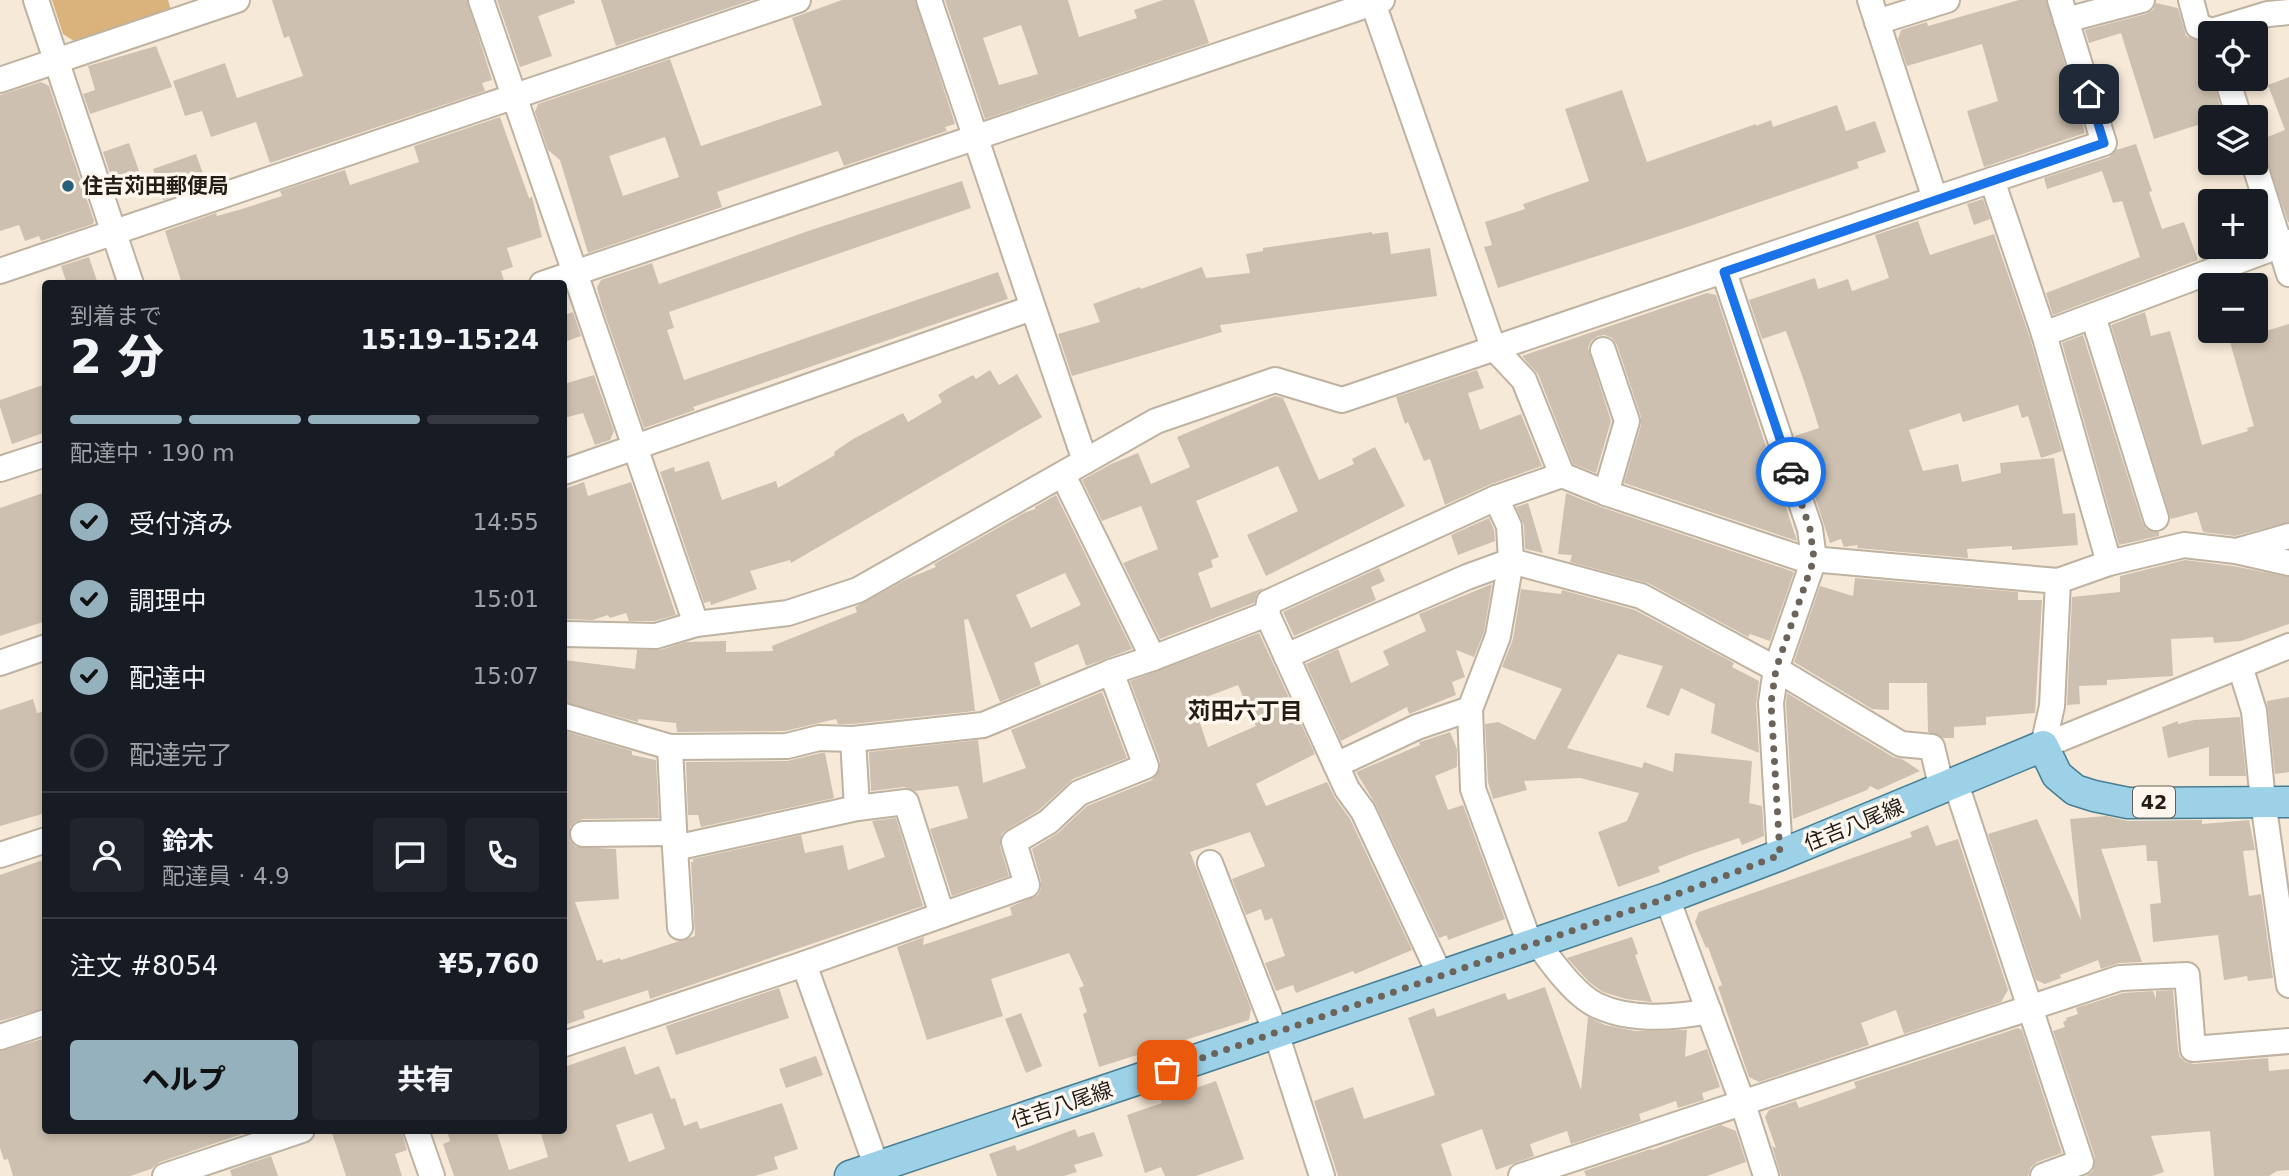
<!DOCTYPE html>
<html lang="ja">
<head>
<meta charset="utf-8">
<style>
  :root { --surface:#171b24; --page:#20242c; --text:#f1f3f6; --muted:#9ea1a6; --line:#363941; --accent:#95b1bd }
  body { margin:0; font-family:"DejaVu Sans","Noto Sans JP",sans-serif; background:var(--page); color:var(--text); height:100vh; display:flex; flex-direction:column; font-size:26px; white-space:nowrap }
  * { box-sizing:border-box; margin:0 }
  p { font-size:23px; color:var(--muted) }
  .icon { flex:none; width:38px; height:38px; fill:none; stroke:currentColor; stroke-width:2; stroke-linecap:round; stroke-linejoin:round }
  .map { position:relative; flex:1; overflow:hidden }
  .side { position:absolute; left:42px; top:280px; width:525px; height:854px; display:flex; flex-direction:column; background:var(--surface); border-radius:7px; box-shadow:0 4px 10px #0003 }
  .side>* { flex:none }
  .buttons { position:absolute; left:2198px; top:21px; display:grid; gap:14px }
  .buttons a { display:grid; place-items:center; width:70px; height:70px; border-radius:7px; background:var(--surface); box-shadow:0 4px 10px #0003; font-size:35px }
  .pin { position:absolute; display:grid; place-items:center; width:60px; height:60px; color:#fff; margin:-30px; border-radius:14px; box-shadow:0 4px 10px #0006 }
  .courier { position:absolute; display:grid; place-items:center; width:70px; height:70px; margin:-35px; border:5px solid #1a73e8; border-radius:50%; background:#fff; color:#222; box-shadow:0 2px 9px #0007 }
  .head em { font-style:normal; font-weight:800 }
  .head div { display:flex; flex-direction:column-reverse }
  .head { display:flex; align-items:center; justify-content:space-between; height:119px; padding:0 28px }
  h1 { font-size:46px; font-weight:800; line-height:52px }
  .bar { display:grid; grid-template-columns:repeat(4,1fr); gap:10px 7px; align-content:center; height:84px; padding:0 28px }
  .bar i { height:9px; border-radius:5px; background:var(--line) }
  .bar .active { background:var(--accent) }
  .bar p { grid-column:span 4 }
  .line { display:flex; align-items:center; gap:18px; padding:0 28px; border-top:2px solid var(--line) }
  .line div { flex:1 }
  .round { display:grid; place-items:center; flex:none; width:74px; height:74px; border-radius:7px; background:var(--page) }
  ol { padding:0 28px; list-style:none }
  li { display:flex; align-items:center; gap:21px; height:77px }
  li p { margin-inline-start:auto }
  li .icon { padding:7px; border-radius:50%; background:var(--accent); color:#111; stroke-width:4 }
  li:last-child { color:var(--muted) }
  li i { width:38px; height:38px; border:4px solid var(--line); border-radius:50% }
  .action { display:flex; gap:14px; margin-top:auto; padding:14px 28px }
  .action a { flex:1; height:80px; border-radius:7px; background:var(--accent); color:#111; font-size:28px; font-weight:800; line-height:80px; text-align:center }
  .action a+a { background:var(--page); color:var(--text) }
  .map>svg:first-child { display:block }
  .green { fill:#dab27c }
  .building { fill:#cdc0b0; fill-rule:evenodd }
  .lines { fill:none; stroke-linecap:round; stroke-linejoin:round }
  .minor-casing { stroke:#beb2a1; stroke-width:28 }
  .major-casing { stroke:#477e94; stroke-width:33 }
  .minor { stroke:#fff; stroke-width:24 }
  .major { stroke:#9dd1e7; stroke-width:30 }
  .done { stroke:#6c645b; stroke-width:7; stroke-dasharray:0 12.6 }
  .route { stroke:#1a73e8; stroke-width:9 }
  .poi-dot { fill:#256078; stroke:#fff7ed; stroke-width:2.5 }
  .labels { text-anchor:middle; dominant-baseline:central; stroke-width:7; stroke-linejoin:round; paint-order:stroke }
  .shield { fill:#fff7ed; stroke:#645e57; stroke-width:2 }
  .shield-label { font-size:19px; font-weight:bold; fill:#221d17 }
  .poi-label { font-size:21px; font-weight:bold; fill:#221d17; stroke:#fff7ed; text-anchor:start }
  .street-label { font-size:21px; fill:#221d17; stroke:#fff7ed }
  .neighbourhood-label { font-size:23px; font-weight:bold; fill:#221d17; stroke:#fff7ed }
</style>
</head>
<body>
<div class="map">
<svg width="2289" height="1176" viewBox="0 0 2289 1176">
  <rect width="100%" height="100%" fill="#f6e9d8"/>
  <path class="green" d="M52 0H168L172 13 77 43 63 34Z"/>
  <g class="building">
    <path d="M272 0H467L492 80 482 83 485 91 270 163 256 122 211 137 202 111 185 116 173 81 225 63 237 98 303 76 289 36 284 38Z"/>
    <path d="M497 0H574L575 3 538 16 552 56 520 67Z"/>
    <path d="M601 0H752L616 46Z"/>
    <path d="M842 0H915L955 124 945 127 947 131 844 166 838 151 717 192 722 207 588 253 560 160 548 150 535 112 538 104 670 59 701 146 822 105 792 18ZM665 137 679 177 623 196 609 156Z"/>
    <path d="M945 0H1068L1079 37 1137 18 1134 10 1163 0H1194L1209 43 985 119ZM1021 25 1038 74 999 85 983 38Z"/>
    <path d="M2019 0H2046L2085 133 1984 167 1967 111 1998 101 1982 44 1907 66 1898 39 1901 30 1927 22 1928 26Z"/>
    <path d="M2156 3 2178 8 2186 36 2207 45 2210 54V79H2213L2223 117H2210V121L2154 139 2121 33 2089 43 2085 30 2146 14 2153 10Z"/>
    <path d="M156 46 172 87 90 114 83 94 95 90 88 66Z"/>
    <path d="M2289 77V222H2288L2260 140 2285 130 2268 85Z"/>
    <path d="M41 82 49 86 94 221 93 224 41 241 39 236 25 241 19 225 0 231V95Z"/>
    <path d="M1622 90 1647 162 1756 124V126L1771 120 1773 127 1837 105 1846 131 1875 121 1886 152 1857 162 1859 168 1684 228 1498 288 1484 247 1492 245 1485 222 1525 209 1523 204 1589 181 1565 109Z"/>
    <path d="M500 117 529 198 532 197 542 237 507 248 513 267 501 271 505 284H182L165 231 216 213 217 216 242 209 282 196 280 191 345 170 350 185 419 162 414 146Z"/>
    <path d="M129 143 139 171 112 180 103 152Z"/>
    <path d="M2136 144 2152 191 2149 192 2162 229 2184 222 2198 260 2053 315 2046 293 2140 257 2122 201 2113 203 2102 171 2047 189 2044 178 2109 157 2116 150Z"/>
    <path d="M196 154 207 185 163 200 153 169Z"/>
    <path d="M962 181 971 208 669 312 674 328 667 330 684 380 998 272 1008 299 693 407 695 410 644 428 601 303 597 287 601 280 652 263 659 284 811 230Z"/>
    <path d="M1983 199 1990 219 1974 225 1967 204Z"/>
    <path d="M1918 221 1930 255 1994 234 2030 338 2062 451 2041 458 2028 416 2022 418 2018 405 1963 422 1960 413 1909 430 1923 471 1958 464 1962 482 2001 473 2000 463 2054 458 2063 514 2075 513 2078 545 2012 550V546L1967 549 1968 558 1857 548 1858 545 1844 547 1841 539 1830 543 1795 436 1819 428 1804 381 1786 331 1762 339 1749 300 1815 278 1818 289 1848 279 1852 291 1889 278 1875 235Z"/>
    <path d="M1372 232V234L1388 232 1391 254 1430 248 1437 296 1220 325 1222 332 1072 376 1058 334 1100 322 1093 304 1140 287 1141 289 1202 267 1206 278 1250 273 1246 254 1263 251V248Z"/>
    <path d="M89 257 98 284H67L61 266Z"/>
    <path d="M1707 293 1716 295 1797 541 1624 483 1641 425V417L1617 345 1612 338 1605 335 1598 336 1591 341 1588 348 1611 421 1596 473 1573 464 1538 374 1522 356Z"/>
    <path d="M573 312 581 336 564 342V315Z"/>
    <path d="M2145 312 2151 336 2170 331 2202 445 2248 431 2247 428 2254 426 2230 342 2289 324V522L2235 536 2203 532 2197 512 2171 519 2111 325Z"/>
    <path d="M2083 335 2142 522 2146 529 2159 532V536L2119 545 2062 343Z"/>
    <path d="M990 370 999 385 1017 374 1042 417 791 563 790 560 750 571 757 589 711 605 710 601 704 603 660 472 674 467 675 472 709 461 722 500 776 481 778 488 835 455 834 452 853 439 903 413 908 422 942 402 938 395 947 389 973 375 976 379Z"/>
    <path d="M1477 370 1484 388 1468 393 1480 430 1521 414 1542 466 1491 484 1445 505 1430 459 1424 461 1408 422 1405 424 1396 397Z"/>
    <path d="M594 375 614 431 610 440 595 445 583 413 564 418V384Z"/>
    <path d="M46 384V432L12 444 0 407V400Z"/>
    <path d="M1275 396 1283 398 1319 480 1354 464 1352 459 1375 447 1405 506 1266 576 1247 535 1298 511 1278 466 1196 501 1219 557 1211 560 1213 567 1198 573 1211 608 1263 588 1257 594 1254 603 1160 639 1123 563 1158 549 1141 506 1102 521 1082 480 1111 464 1138 453 1151 484 1190 467 1177 437Z"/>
    <path d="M584 482 588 496 631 482 676 615 654 621H629L626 613 610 618 608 615 593 620 564 619V489Z"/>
    <path d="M46 492V621L0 636V508Z"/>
    <path d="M1566 493 1601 507 1794 572 1770 641 1750 634 1748 637 1648 583 1570 562 1572 555 1558 554Z"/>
    <path d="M1056 495 1132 649 1086 666 1078 644 1034 663 1041 685 1000 702 968 619 964 620 975 711 852 724H838L836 719 785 731 677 732 676 723 638 719V722L564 702V660L635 669 637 650H660L686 642 726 641V652L773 651 772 646 857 612 855 607 909 578 936 567 934 564 1024 513 1035 509V507ZM1065 573 1081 605 1031 628 1016 595Z"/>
    <path d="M1528 503 1529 506 1543 553 1525 549 1524 525 1516 507Z"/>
    <path d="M1489 518 1494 530 1495 541 1458 555 1451 535Z"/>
    <path d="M2185 560 2233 566 2289 577V624L2241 641 2214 643 2213 637 2171 639 2173 676 2107 680V685L2079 686 2080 704 2067 705 2072 597 2120 592V576Z"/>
    <path d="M1379 568 1385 581 1371 587 1376 600 1294 636 1283 612Z"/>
    <path d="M1855 578 2018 592V600H2042L2035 713 1986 717V725L1954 727V738H1943L1928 732 1927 683H1889V710L1872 709 1794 662 1820 586 1853 596Z"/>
    <path d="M1492 584 1484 632 1474 657 1456 650 1465 677 1452 682 1456 695 1409 714 1407 707 1341 741 1306 664 1338 649 1351 683 1389 665 1383 651 1426 631 1419 614Z"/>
    <path d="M1521 589 1561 594 1562 590 1635 610 1734 663 1732 667 1759 681 1756 704 1759 753 1711 733 1715 704 1681 688 1669 716 1646 707 1663 666 1618 654 1567 748 1642 768 1644 762 1673 772 1675 753 1752 761 1749 803 1762 806 1764 836 1742 845 1739 838 1694 853 1658 867 1660 872 1618 887 1598 832 1627 821 1639 793 1580 778 1524 781 1527 790 1493 799 1488 782 1485 724 1498 722 1535 740 1562 689 1502 667 1513 639Z"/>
    <path d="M1259 633 1315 754 1256 784 1266 806 1327 782 1335 798 1350 819 1412 950 1355 974 1353 971 1296 993 1293 985 1276 991 1265 963 1285 956 1272 918 1265 921 1261 909 1246 915 1232 879 1265 866 1250 832 1190 852 1251 1009 1249 1020 1099 1067 1083 1014 1087 1012 1079 988 1084 986 1069 953 991 979 1003 1016 927 1040 897 947 924 937 923 945 1012 915 1010 907 1038 895 1041 889V881L1032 849 1058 833 1087 806 1152 780 1160 769V761L1130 681ZM1238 685 1256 726 1208 747 1193 702Z"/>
    <path d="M1102 692 1127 758 1073 779 1039 810 1002 833 1000 846 1009 876 952 896 930 829 968 818 958 786 916 791 904 787 871 791 869 752 978 740 983 783 1026 768 1011 730Z"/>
    <path d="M1787 693 1893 757 1902 759 1920 771 1878 790 1870 786 1867 790 1793 819 1786 704Z"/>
    <path d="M2289 697V772L2275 774 2267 701Z"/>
    <path d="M33 699 37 713 46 711V813L0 826V710Z"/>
    <path d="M2240 717 2246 776H2209V747L2168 758 2162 727 2178 721V724L2194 720Z"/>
    <path d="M564 731 632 751V755L656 760 659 818 583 819 575 822 570 827V841L576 847 616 849 619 899 575 902 597 961 602 959 603 963 620 958 621 960 695 936 691 862H693V859L801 835 805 853 843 845 848 870 885 857 872 821 896 818 923 906 650 999 648 990 583 1011 585 1018 564 1025Z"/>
    <path d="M1450 732 1457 749V767L1435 776 1448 810 1463 805 1505 919 1448 940 1447 935 1439 938 1376 805 1356 772 1420 745 1419 742 1423 741Z"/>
    <path d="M821 753H825L834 798 701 827 698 815H688L686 762 787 761Z"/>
    <path d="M2106 816 2128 821 2202 820V824L2249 820 2255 850 2243 851 2249 896 2261 894 2273 978 2248 981 2247 976 2224 980 2218 935 2153 942 2150 904 2161 903 2157 861H2147L2146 845 2101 849 2142 962 2119 963 2101 969 2098 960 2060 975 2061 978 2045 984 2036 980 1988 834 2037 819 2081 920 2070 819Z"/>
    <path d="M1928 825 1936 846 1958 839 2008 990 2001 1002 1904 1034 1896 1010 1861 1023 1869 1045 1759 1082 1749 1077 1718 987 1722 985 1708 947 1706 948 1695 922 1699 912 1912 837 1910 832Z"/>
    <path d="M46 859V1008L0 1021V875Z"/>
    <path d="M1632 937 1638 954 1635 955 1652 1002 1626 999 1603 992 1589 982 1567 958Z"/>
    <path d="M1545 987 1581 1090 1588 1017 1605 1025 1635 1031 1687 1030 1685 1057 1707 1049 1720 1087 1702 1093 1704 1100 1678 1108 1676 1101 1639 1114 1641 1121 1571 1144 1567 1131 1530 1144 1534 1156 1496 1170 1482 1129 1441 1144 1452 1176H1338L1314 1101 1353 1087 1364 1119 1435 1095 1408 1018 1434 1008 1437 1017 1505 993 1508 1000Z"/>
    <path d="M779 988 789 1018 676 1055 666 1026Z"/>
    <path d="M2173 990 2178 1050 2180 1057 2186 1062 2194 1064 2268 1058 2269 1071 2289 1069V1170L2277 1171 2269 1176H2214L2210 1131 2151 1136 2164 1172 2152 1176H2086L2093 1171 2095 1157 2053 1031 2065 1027 2063 1022 2067 1020 2066 1018 2078 1014 2076 1008 2123 993 2153 991 2156 999V991Z"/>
    <path d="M1021 1013 1042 1066 1026 1073 1005 1019Z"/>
    <path d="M2018 1028 2022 1030 2062 1153 2037 1162 2031 1167 2028 1176H1781L1772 1146 1776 1148 1765 1117 1769 1110 1796 1101 1799 1108 1819 1101 1856 1088 1854 1082Z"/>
    <path d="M46 1038V1130H254L160 1162 151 1169 130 1176H13L8 1159 4 1160 0 1148V1051Z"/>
    <path d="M625 1046 635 1075 659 1066 671 1099 675 1098 684 1126 697 1121 700 1129 782 1103 798 1149 774 1157 778 1169 755 1176H454L443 1144 450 1141 447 1130H496L509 1170 548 1157 540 1130H564V1067ZM652 1113 665 1149 629 1162 616 1125Z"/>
    <path d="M816 1056 823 1075 786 1088 779 1069Z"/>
    <path d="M1216 1081 1244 1159 1196 1176H1165L1161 1167 1145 1173 1127 1115 1162 1103 1161 1100Z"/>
    <path d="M1721 1125 1736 1131 1746 1162 1707 1176H1586L1584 1171 1651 1149 1652 1150Z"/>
    <path d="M1075 1129 1078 1137 1094 1132 1103 1156 1074 1165 1077 1172 1064 1176H997L989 1154 1015 1145 1017 1151Z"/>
    <path d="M331 1130H401L407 1150 395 1154 402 1176H346Z"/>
    <path d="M271 1156 278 1176H232L230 1170Z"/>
  </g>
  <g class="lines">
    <g class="minor-casing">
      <g id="minor">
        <path d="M36 0 131 284"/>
        <path d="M481 0 696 624"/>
        <path d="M929 0 1085 461"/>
        <path d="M1870 0 1935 199 1992 180 2044 334 2109 563 2058 581 2052 706 2043 746"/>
        <path d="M2191 0 2198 26 2212 31 2268 14 2289 12"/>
        <path d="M1373 3 1493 347 1524 380 1562 475"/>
        <path d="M2066 20 2142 0"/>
        <path d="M1877 22 1947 0"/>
        <path d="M2227 79 2239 117"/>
        <path d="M0 80 237 0"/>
        <path d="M2254 163 2289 274"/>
        <path d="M1992 180 2104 143 2060 0"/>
        <path d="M0 271 798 0"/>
        <path d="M542 284 1382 0"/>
        <path d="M2093 316 2156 518"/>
        <path d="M2044 334 2289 242"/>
        <path d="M1603 350 1627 421 1606 493"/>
        <path d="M0 469 46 454"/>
        <path d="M564 472 1032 308"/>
        <path d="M1496 498 1509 526 1511 561 1641 596 1776 669 1814 559 1810 529 1724 272"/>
        <path d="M2240 550 2289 536"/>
        <path d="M1511 561 1498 636 1470 709 1473 789 1530 944"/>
        <path d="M2109 563 2184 545 2236 551 2289 563"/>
        <path d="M1267 614 1347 789 1363 811 1440 975"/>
        <path d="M564 634 656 636 696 624 788 613 858 590 1156 421 1275 380 1342 400 1935 199"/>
        <path d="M1286 656 1467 577 1511 561"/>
        <path d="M1153 658 1267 614 1269 602 1496 498 1562 475 1606 493 1800 558 2058 581"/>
        <path d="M0 663 46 647"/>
        <path d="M2240 666 2254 711 2263 801 2289 985"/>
        <path d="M564 716 670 747 675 848 857 808 853 739"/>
        <path d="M2043 746 2289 646"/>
        <path d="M670 747 787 746 819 738 853 739 983 725 1111 672 1153 658 1063 475"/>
        <path d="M1336 765 1417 727 1470 709"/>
        <path d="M1956 784 2081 1162 2043 1176"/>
        <path d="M857 808 906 802 942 915 1027 885 1014 842 1048 822 1079 793 1146 766 1111 672"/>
        <path d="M583 834 674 833"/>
        <path d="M675 848 680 927"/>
        <path d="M0 855 46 840"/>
        <path d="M1780 855 1771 703 1776 669 1901 744 1932 747 1942 789"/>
        <path d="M1210 863 1276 1033 1322 1176"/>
        <path d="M1667 898 1743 1104 1766 1176"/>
        <path d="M1537 942C1551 962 1574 994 1596 1005 1629 1021 1674 1018 1709 1011"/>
        <path d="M804 964 880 1176"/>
        <path d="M0 1037 46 1022"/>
        <path d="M564 1044 804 964 942 915"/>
        <path d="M416 1130 432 1176"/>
        <path d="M165 1176 302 1130"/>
        <path d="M1521 1176 2120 978 2187 975 2193 1049 2289 1041"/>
      </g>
    </g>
    <g class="major-casing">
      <path id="major" d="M850 1176 1246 1043 1667 898 1780 855 2043 746 2057 775 2075 790 2094 796 2128 803 2289 802"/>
    </g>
    <use href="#minor" class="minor"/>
    <use href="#major" class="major"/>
  </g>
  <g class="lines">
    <path class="done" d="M1167 1070 1667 898 1780 855 1771 703 1776 669 1814 559 1810 529 1791 472"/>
    <path class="route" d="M1791 472 1724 272 2104 143 2089 94"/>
  </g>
  <circle class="poi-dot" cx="68" cy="186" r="7"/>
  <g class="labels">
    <rect class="shield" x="2133" y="786.5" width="42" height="31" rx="5"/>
    <g class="shield-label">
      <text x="2154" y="802">42</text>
    </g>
    <g class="poi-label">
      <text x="82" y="186">住吉苅田郵便局</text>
    </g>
    <g class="street-label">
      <text transform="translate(1854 825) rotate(-22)">住吉八尾線</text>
      <text transform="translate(1062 1105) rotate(-18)">住吉八尾線</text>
    </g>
    <g class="neighbourhood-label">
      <text x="1245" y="711">苅田六丁目</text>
    </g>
  </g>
</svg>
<div class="buttons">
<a><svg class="icon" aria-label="locate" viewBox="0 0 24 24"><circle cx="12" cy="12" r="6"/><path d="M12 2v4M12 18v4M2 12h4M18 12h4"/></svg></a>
<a><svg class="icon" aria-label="layers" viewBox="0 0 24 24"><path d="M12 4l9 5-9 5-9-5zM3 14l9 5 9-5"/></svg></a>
<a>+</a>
<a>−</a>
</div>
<div class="pin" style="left:1167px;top:1070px;background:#ea580c"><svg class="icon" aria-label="bag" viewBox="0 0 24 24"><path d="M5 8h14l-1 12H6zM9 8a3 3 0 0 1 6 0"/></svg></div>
<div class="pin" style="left:2089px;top:94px;background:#1f2937"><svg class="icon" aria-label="home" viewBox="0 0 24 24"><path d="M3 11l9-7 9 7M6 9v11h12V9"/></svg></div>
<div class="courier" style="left:1791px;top:472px"><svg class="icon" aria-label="car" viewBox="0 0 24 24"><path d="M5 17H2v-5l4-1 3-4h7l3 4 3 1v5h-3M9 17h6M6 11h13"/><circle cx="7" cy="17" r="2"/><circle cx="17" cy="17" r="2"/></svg></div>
<section class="side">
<div class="head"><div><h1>2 分</h1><p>到着まで</p></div><em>15:19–15:24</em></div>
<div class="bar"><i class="active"></i><i class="active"></i><i class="active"></i><i></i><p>配達中 · 190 m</p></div>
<ol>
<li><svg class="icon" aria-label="check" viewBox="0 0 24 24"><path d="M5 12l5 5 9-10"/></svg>受付済み<p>14:55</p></li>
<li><svg class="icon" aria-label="check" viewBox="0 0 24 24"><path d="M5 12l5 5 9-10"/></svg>調理中<p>15:01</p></li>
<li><svg class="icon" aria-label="check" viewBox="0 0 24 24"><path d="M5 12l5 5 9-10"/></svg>配達中<p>15:07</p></li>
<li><i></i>配達完了</li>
</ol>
<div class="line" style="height:126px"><a class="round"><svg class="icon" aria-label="person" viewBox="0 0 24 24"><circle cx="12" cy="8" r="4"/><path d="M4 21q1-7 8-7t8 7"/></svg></a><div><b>鈴木</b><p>配達員 · 4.9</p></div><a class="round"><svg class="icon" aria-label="chat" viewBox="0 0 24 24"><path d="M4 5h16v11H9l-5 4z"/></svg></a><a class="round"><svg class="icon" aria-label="phone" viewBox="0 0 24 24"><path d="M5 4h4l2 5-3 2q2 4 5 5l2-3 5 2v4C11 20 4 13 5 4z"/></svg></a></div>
<div class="line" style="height:91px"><div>注文 #8054</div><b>¥5,760</b></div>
<div class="action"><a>ヘルプ</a><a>共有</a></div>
</section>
</div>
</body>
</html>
